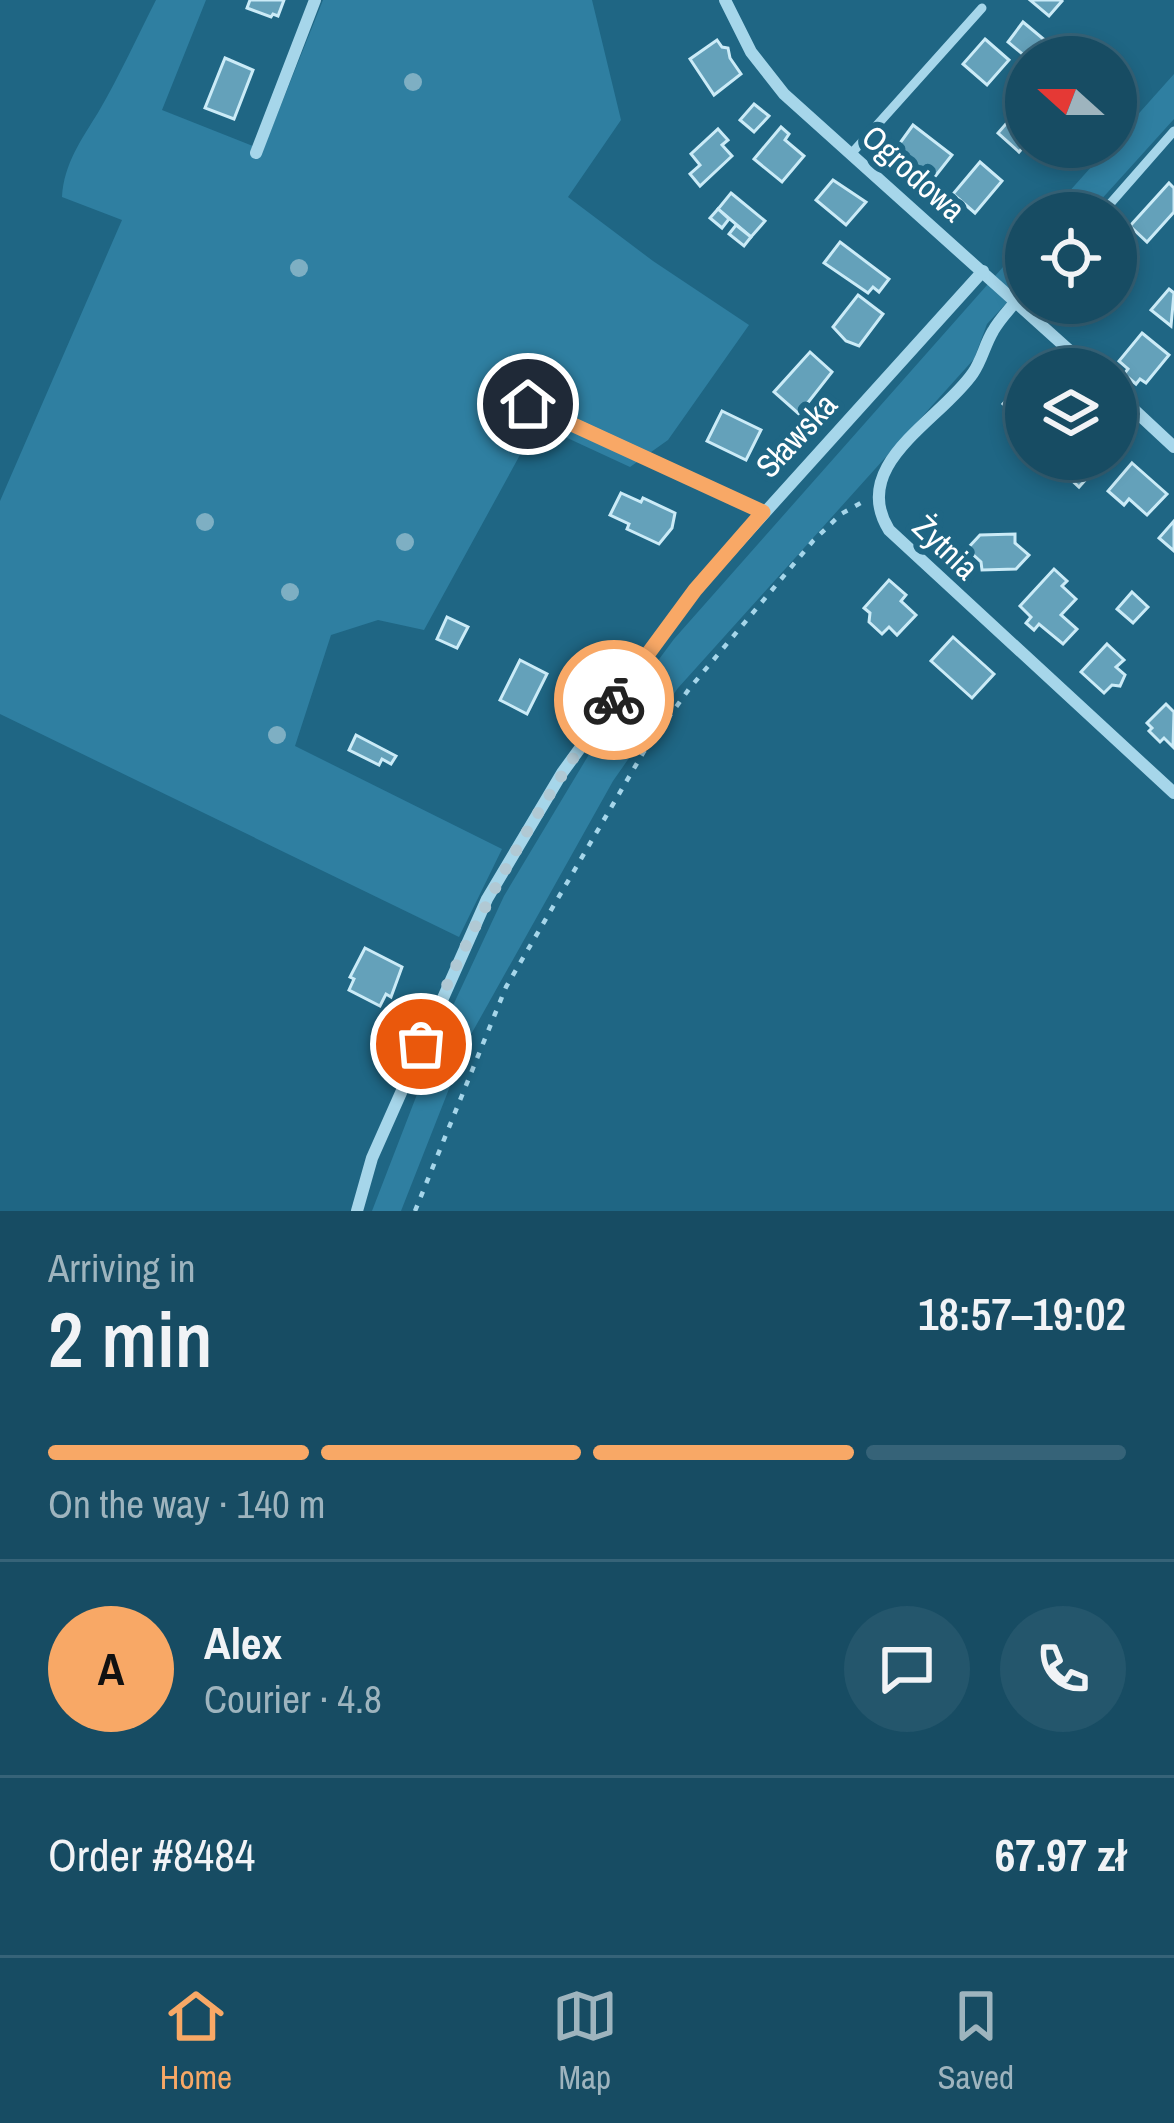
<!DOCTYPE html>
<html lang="en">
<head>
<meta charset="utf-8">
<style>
  :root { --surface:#174c63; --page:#24566c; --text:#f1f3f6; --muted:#9eb4be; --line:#366378; --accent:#f8a866 }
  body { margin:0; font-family:"Archivo Narrow",sans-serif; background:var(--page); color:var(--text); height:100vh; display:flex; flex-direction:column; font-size:45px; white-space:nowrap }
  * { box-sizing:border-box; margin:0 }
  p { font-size:39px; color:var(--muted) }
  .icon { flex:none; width:66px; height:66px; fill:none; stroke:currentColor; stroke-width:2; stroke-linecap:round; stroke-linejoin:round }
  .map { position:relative; height:1211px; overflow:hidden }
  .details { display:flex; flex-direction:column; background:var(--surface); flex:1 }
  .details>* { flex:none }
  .needle { width:78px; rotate:291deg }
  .controls { position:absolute; left:1005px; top:36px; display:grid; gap:24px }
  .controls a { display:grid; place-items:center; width:132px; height:132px; border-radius:50%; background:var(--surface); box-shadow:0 6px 18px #0003,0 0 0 3px var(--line); font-size:60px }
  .pin { position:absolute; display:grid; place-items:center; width:102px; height:102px; color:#fff; margin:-51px; border:6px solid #fff; border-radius:50%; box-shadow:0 3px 12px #0007 }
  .courier { position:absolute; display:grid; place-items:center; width:120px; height:120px; margin:-60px; border:9px solid #f8a866; border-radius:50%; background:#fff; color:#222; box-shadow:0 3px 15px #0007 }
  .headline em { font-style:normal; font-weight:600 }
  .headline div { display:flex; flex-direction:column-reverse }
  .headline { display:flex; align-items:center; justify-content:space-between; height:204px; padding:0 48px }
  h1 { font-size:78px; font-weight:600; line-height:90px }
  .bar { display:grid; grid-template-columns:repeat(4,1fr); gap:18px 12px; align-content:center; height:144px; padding:0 48px }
  .bar i { height:15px; border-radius:9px; background:var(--line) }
  .bar .selected { background:var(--accent) }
  .bar p { grid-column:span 4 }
  .line { display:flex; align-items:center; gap:30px; padding:0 48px; border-top:3px solid var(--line) }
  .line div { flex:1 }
  .round { display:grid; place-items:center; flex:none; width:126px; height:126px; border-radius:63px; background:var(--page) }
  .dock { display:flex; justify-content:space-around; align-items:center; height:168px; border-top:3px solid var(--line); background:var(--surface); font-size:33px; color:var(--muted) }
  .dock a { display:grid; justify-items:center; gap:6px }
  .dock .selected { color:var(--accent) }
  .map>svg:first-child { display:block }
  .green { fill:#2f7fa1 }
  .building { fill:#64a1ba; stroke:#cbebf7; stroke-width:3 }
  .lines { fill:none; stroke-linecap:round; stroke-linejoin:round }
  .path { stroke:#a6d6ea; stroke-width:4.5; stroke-dasharray:6 9; stroke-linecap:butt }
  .lane { stroke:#a6d6ea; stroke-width:9 }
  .street { stroke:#a6d6ea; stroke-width:12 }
  .tree { fill:#7eafc3 }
  .done { stroke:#b1c9d4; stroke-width:12; stroke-dasharray:0 21.6 }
  .route { stroke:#f8a866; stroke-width:15 }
  .labels { text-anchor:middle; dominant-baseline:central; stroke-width:12; stroke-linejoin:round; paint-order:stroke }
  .street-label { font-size:33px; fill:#fff; stroke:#1f6684 }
</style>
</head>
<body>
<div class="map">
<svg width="1174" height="1211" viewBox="0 0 1174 1211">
  <rect width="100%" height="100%" fill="#1f6684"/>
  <g class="green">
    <path d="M156 0H206L162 110 263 150 323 0H592L621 120 568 197 653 261 749 325 668 440 630 467 537 424 424 630 378 620 331 635 295 746 502 849 459 937 0 714V501L122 220 62 197C64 163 82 139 99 111 120 75 137 37 156 0Z"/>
    <path d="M1174 74V119L1089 213H1050L1109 147H1116V139Z"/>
    <path d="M1026 241V282L987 324 974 359 678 688 613 781 469 1038 401 1211H372L443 1027 504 896 591 751 674 639Z"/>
  </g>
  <g class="building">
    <path d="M250 0H284L278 16 273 14 271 17 247 8Z"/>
    <path d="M1030 0H1061L1062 1 1049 16Z"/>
    <path d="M1023 22 1053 47 1044 57H1026L1008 42Z"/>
    <path d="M985 39 1009 60 987 85 963 64Z"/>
    <path d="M717 40 722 47 728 48 730 58 741 74 714 95 690 59Z"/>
    <path d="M225 58 253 70 234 119 205 108Z"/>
    <path d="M754 104 769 116 754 132 740 120Z"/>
    <path d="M1011 118 1026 131V144L1019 152 998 133Z"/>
    <path d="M913 125 952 155 930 183 914 171 912 174 892 154Z"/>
    <path d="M781 127 789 134 785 140 804 156 782 182 754 159Z"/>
    <path d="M718 129 728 140 722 145 732 156 700 186 690 174 700 165 691 154Z"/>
    <path d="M980 162 1002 181 975 213 953 194Z"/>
    <path d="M833 180 866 202 846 225 816 200Z"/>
    <path d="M1169 183 1174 188V212L1147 242 1130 226Z"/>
    <path d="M731 193 765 221 751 237 718 209Z"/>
    <path d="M718 209 729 219 722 228 710 218Z"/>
    <path d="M736 225 751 237 744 246 729 234Z"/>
    <path d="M840 242 889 279 879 292 873 287 868 293 824 263Z"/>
    <path d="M1169 289 1174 293 1171 326 1151 310Z"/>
    <path d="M858 295 883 314 859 346 846 341 833 327Z"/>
    <path d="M1142 333 1169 355 1146 383 1140 379 1136 384 1124 374 1128 369 1119 361Z"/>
    <path d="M810 352 832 372 799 414 774 392Z"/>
    <path d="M1026 378V441L1024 443 1005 425 1015 415 1003 404Z"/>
    <path d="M722 411 761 430 746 460 707 441Z"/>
    <path d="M1049 459H1104L1079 487Z"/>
    <path d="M1132 463 1167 494 1147 515 1129 499 1124 505 1108 491Z"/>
    <path d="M621 493 641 502 643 498 675 513 672 528 659 544 627 529 629 524 610 515Z"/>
    <path d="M1174 521V551L1159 538Z"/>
    <path d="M1015 534V543L1029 555 1016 569 982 570 981 562 967 549 980 535Z"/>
    <path d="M1054 569 1067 581 1062 586 1076 599 1061 615 1077 629 1063 644 1039 624 1034 630 1026 623 1031 617 1020 606Z"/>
    <path d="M889 580 906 595 901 601 916 615 897 635 889 627 882 634 869 622 870 613 864 608Z"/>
    <path d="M1132 592 1148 607 1133 623 1117 609Z"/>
    <path d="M447 617 468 627 457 648 437 639Z"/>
    <path d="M953 637 994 674 972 698 931 661Z"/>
    <path d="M1107 644 1124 660 1116 667 1125 675 1120 686 1112 685 1104 693 1081 672Z"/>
    <path d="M520 660 547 674 527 714 500 700Z"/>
    <path d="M1166 704 1174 712 1173 747 1164 738 1160 742 1149 731 1152 728 1147 723Z"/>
    <path d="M356 735 396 756 391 764 382 759 379 765 349 750Z"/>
    <path d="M365 948 402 967 391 997 386 994 380 1006 349 990 354 979 350 977Z"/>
  </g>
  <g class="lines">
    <path class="path" d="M415 1211 506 987 643 753 689 689 813 541 841 514 866 500"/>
    <g class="lane">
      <path d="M851 154 982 8"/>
      <path d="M1102 213 1174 131"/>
      <path d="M1016 301 1026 294"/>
    </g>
    <g class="street">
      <path d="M725 0 751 52 784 94 1090 369"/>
      <path d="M256 153 315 0"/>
      <path d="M1016 301C1008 311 999 320 993 331 985 344 982 360 973 373 941 420 848 464 889 530L1174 793"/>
      <path d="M1116 393 1174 447"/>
      <path d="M528 403 762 511"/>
      <path d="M357 1211 372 1158 487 899 562 773 695 590 983 271"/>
    </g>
  </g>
  <g class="tree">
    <circle cx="413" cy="82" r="9"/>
    <circle cx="299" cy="268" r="9"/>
    <circle cx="205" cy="522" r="9"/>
    <circle cx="405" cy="542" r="9"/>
    <circle cx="290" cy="592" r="9"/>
    <circle cx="277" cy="735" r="9"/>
  </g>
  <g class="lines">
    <path class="done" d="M421 1044C473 921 535 807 614 700"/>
    <path class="route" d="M528 404 763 512 695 590 614 700"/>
  </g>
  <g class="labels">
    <g class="street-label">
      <text transform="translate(914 173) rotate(42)">Ogrodowa</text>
      <text transform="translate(796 435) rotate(-47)">Sławska</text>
      <text transform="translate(946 547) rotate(44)">Żytnia</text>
    </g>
  </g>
</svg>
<div class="controls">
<a><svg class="needle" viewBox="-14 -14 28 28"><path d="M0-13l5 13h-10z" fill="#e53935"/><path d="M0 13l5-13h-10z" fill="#9eb4be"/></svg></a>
<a><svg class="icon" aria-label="locate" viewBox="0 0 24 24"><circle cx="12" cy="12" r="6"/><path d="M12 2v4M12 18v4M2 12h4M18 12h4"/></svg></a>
<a><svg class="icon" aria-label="layers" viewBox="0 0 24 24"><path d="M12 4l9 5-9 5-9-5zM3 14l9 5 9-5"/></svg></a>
</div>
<div class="pin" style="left:421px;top:1044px;background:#ea580c"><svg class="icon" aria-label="bag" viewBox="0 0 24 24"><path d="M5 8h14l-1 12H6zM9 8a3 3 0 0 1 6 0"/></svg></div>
<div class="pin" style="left:528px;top:404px;background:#1f2937"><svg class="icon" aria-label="home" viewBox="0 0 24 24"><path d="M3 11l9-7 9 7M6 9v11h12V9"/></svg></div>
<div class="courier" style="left:614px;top:700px"><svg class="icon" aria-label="bike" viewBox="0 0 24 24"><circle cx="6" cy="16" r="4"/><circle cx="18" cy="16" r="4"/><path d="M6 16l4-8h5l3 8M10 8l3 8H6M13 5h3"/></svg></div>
</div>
<section class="details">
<div class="headline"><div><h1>2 min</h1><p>Arriving in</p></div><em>18:57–19:02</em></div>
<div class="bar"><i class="selected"></i><i class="selected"></i><i class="selected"></i><i></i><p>On the way · 140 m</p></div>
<div class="line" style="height:216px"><b class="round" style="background:var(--accent);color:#111">A</b><div><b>Alex</b><p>Courier · 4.8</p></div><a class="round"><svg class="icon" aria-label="chat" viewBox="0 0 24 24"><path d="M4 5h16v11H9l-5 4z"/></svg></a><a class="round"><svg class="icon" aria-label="phone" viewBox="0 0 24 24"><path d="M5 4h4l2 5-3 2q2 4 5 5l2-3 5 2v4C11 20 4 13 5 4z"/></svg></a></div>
<div class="line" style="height:156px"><div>Order #8484</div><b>67.97 zł</b></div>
</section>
<nav class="dock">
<a class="selected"><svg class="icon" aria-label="home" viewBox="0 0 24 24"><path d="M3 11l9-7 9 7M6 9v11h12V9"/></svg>Home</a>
<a><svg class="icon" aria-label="map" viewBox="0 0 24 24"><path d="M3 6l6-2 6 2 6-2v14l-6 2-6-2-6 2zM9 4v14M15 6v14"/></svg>Map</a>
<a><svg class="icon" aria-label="saved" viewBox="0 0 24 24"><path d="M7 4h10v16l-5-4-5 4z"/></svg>Saved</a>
</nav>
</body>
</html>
